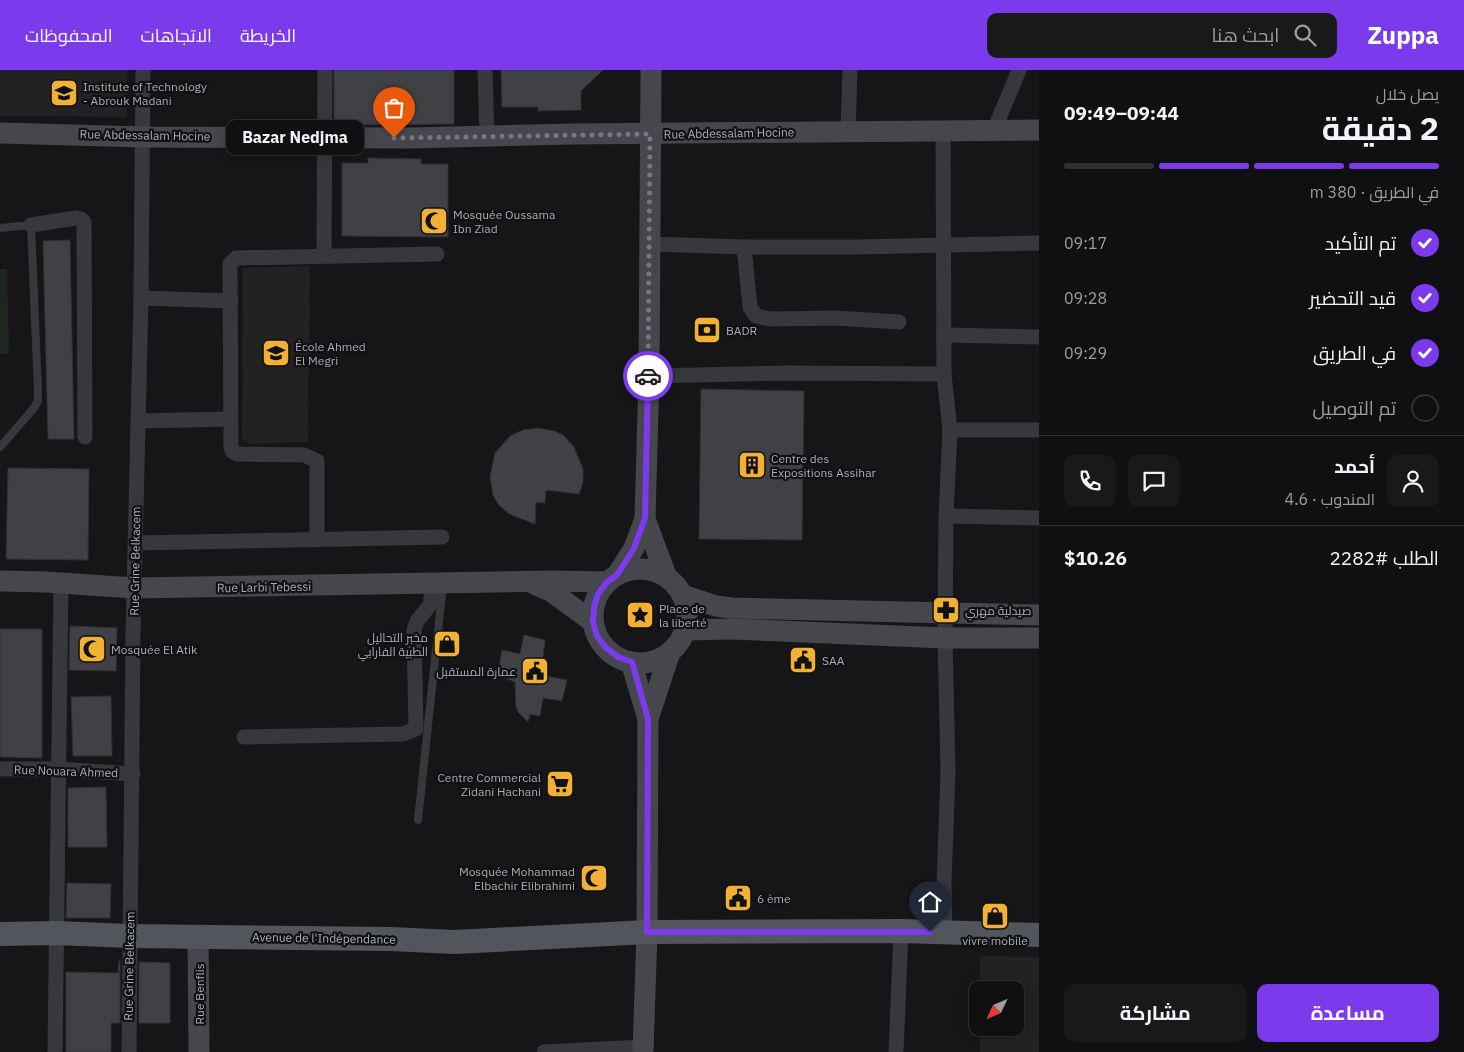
<!DOCTYPE html>
<html lang="ar">
<head>
<meta charset="utf-8">
<style>
  :root { --surface:#101012; --page:#19191b; --text:#f1f3f6; --muted:#9c9d9f; --line:#303032; --accent:#7c3aed }
  body { margin:0; font-family:"IBM Plex Sans",Cairo,sans-serif; background:var(--page); color:var(--text); direction:rtl; height:100vh; display:flex; flex-direction:column; font-size:19px; white-space:nowrap }
  * { box-sizing:border-box; margin:0 }
  p { font-size:16px; color:var(--muted) }
  .icon { flex:none; width:28px; height:28px; fill:none; stroke:currentColor; stroke-width:2; stroke-linecap:round; stroke-linejoin:round }
  .map { position:relative; flex:1; overflow:hidden; direction:ltr }
  .drawer { display:flex; flex-direction:column; background:var(--surface); width:425px }
  .drawer>* { flex:none }
  .needle { width:32px; rotate:226deg }
  .buttons { position:absolute; left:969px; top:911px; display:grid; gap:10px }
  .buttons a { display:grid; place-items:center; width:55px; height:55px; border-radius:10px; background:var(--surface); box-shadow:0 2px 12px #0003,0 0 0 1px var(--line); font-size:25px }
  .pin { position:absolute; display:grid; place-items:center; width:42px; height:42px; color:#fff; margin:-51px -21px; border-radius:50% 50% 50% 0; rotate:-45deg; box-shadow:0 0 5px #0007 }
  .pin .icon { rotate:45deg }
  .courier { position:absolute; display:grid; place-items:center; width:50px; height:50px; margin:-25px; border:4px solid #7c3aed; border-radius:50%; background:#fff; color:#222; box-shadow:0 1px 6px #0007 }
  .bubble { position:absolute; height:35px; border-radius:10px; background:var(--surface); box-shadow:0 2px 12px #0003,0 0 0 1px var(--line); font-size:16px; font-weight:700; line-height:35px; text-align:center; direction:rtl }
  .headline em { font-style:normal; font-weight:700 }
  .headline div { display:flex; flex-direction:column-reverse }
  .headline { display:flex; align-items:center; justify-content:space-between; height:85px; padding:0 25px }
  h1 { font-size:32px; font-weight:700; line-height:38px }
  .bar { display:grid; grid-template-columns:repeat(4,1fr); gap:8px 5px; align-content:center; height:60px; padding:0 25px }
  .bar i { height:6px; border-radius:4px; background:var(--line) }
  .bar .selected { background:var(--accent) }
  .bar p { grid-column:span 4 }
  .line { display:flex; align-items:center; gap:12px; padding:0 25px; border-top:1px solid var(--line) }
  .line div { flex:1 }
  .round { display:grid; place-items:center; flex:none; width:52px; height:52px; border-radius:10px; background:var(--page) }
  ol { padding:0 25px; list-style:none }
  li { display:flex; align-items:center; gap:15px; height:55px }
  li p { margin-inline-start:auto }
  li .icon { padding:5px; border-radius:50%; background:var(--accent); color:#fff; stroke-width:4 }
  li:last-child { color:var(--muted) }
  li i { width:28px; height:28px; border:2px solid var(--line); border-radius:50% }
  .cta { display:flex; gap:10px; margin-top:auto; padding:10px 25px }
  .cta a { flex:1; height:58px; border-radius:10px; background:var(--accent); color:#fff; font-size:20px; font-weight:700; line-height:58px; text-align:center }
  .cta a+a { background:var(--page); color:var(--text) }
  header { display:flex; align-items:center; gap:30px; box-sizing:border-box; height:70px; padding:0 25px; background:var(--accent); color:#fff }
  header strong { font-size:24px }
  nav { display:flex; gap:28px; margin-inline-start:auto; font-size:18px }
  .search { width:350px; height:45px; background:var(--page); display:flex; align-items:center; gap:12px; box-sizing:border-box; padding:0 18px; border-radius:10px; color:var(--muted); font-size:19px }
  main { display:flex; flex:1; min-height:0 }
  .map>svg:first-child { display:block }
  .built { fill:#222225 }
  .green { fill:#1e261f }
  .building { fill:#404145; stroke:#303034 }
  .lines { fill:none; stroke-linecap:round; stroke-linejoin:round }
  .lane { stroke:#37383d; stroke-width:8 }
  .street { stroke:#37383d; stroke-width:15 }
  .secondary { stroke:#45474d; stroke-width:21 }
  .primary { stroke:#53555c; stroke-width:24 }
  .done { stroke:#757880; stroke-width:5; stroke-dasharray:0 9 }
  .route { stroke:#7c3aed; stroke-width:6 }
  .labels { text-anchor:middle; dominant-baseline:central; stroke-width:4.5; stroke-linejoin:round; paint-order:stroke }
  .poi-label { font-size:12px; fill:#a8adb8; stroke:#111113; text-anchor:start }
  .street-label { font-size:12px; fill:#a8adb8; stroke:#111113 }
</style>
</head>
<body>
<header>
<strong>Zuppa</strong>
<div class="search"><svg class="icon" aria-label="search" viewBox="0 0 24 24"><circle cx="10" cy="10" r="6"/><path d="M15 15l6 6"/></svg>ابحث هنا</div>
<nav><a>الخريطة</a><a>الاتجاهات</a><a>المحفوظات</a></nav>
</header>
<main>
<section class="drawer">
<div class="headline"><div><h1>2 دقيقة</h1><p>يصل خلال</p></div><em>09:44–09:49</em></div>
<div class="bar"><i class="selected"></i><i class="selected"></i><i class="selected"></i><i></i><p>في الطريق · 380 m</p></div>
<ol>
<li><svg class="icon" aria-label="check" viewBox="0 0 24 24"><path d="M5 12l5 5 9-10"/></svg>تم التأكيد<p>09:17</p></li>
<li><svg class="icon" aria-label="check" viewBox="0 0 24 24"><path d="M5 12l5 5 9-10"/></svg>قيد التحضير<p>09:28</p></li>
<li><svg class="icon" aria-label="check" viewBox="0 0 24 24"><path d="M5 12l5 5 9-10"/></svg>في الطريق<p>09:29</p></li>
<li><i></i>تم التوصيل</li>
</ol>
<div class="line" style="height:90px"><a class="round"><svg class="icon" aria-label="person" viewBox="0 0 24 24"><circle cx="12" cy="8" r="4"/><path d="M4 21q1-7 8-7t8 7"/></svg></a><div><b>أحمد</b><p>المندوب · 4.6</p></div><a class="round"><svg class="icon" aria-label="chat" viewBox="0 0 24 24"><path d="M4 5h16v11H9l-5 4z"/></svg></a><a class="round"><svg class="icon" aria-label="phone" viewBox="0 0 24 24"><path d="M5 4h4l2 5-3 2q2 4 5 5l2-3 5 2v4C11 20 4 13 5 4z"/></svg></a></div>
<div class="line" style="height:65px"><div>الطلب #2282</div><b>$10.26</b></div>
<div class="cta"><a>مساعدة</a><a>مشاركة</a></div>
</section>
<div class="map">
<svg width="1039" height="982" viewBox="0 0 1039 982">
  <rect width="100%" height="100%" fill="#161618"/>
  <g class="built">
    <path d="M0 0H127V47L0 46Z"/>
    <path d="M310 196 308 372 249 374 242 368 243 198Z"/>
    <path d="M980 886 1039 887V982H980V958H1015V920H980Z"/>
  </g>
  <path class="green" d="M0 199H7L9 284H0Z"/>
  <g class="building">
    <path d="M334 0H454V54L334 55Z"/>
    <path d="M501 0H603L581 21V40L538 41V37H502Z"/>
    <path d="M368 88 421 89V94H448V167L342 166V93H368Z"/>
    <path d="M70 170 74 369H48L43 171Z"/>
    <path d="M701 319 804 321 802 470 699 469Z"/>
    <path d="M538 358 554 361 563 365 574 377 583 399V412L579 424 546 420 545 433 536 432 535 454 509 444 498 434 493 425 490 407 495 383 510 366 523 360Z"/>
    <path d="M8 398 89 399 88 490 6 489Z"/>
    <path d="M70 556 117 558 116 601 69 600Z"/>
    <path d="M0 559H42V688L0 687Z"/>
    <path d="M524 565 545 570 541 605 567 610 562 631 543 628 540 646 530 644 528 652 518 642 516 636 515 612 502 607 498 603 502 580 520 584Z"/>
    <path d="M111 626 112 686H73L71 627Z"/>
    <path d="M106 717 107 777H68V718Z"/>
    <path d="M67 813 111 814 110 848H66Z"/>
    <path d="M119 891H120V953H111V982H66V902L118 903Z"/>
    <path d="M139 892 170 893V953H139Z"/>
  </g>
  <g class="lines">
    <g class="lane">
      <path d="M0 158 31 155 38 321V331L34 338 0 377"/>
      <path d="M418 750 443 514"/>
    </g>
    <g class="street">
      <path d="M485 0 487 67"/>
      <path d="M994 60 1019 0"/>
      <path d="M848 61 850 0"/>
      <path d="M943 61 944 304 950 360 946 446 945 568 948 701 944 814 945 862"/>
      <path d="M31 155 76 148 81 149 84 152 85 367"/>
      <path d="M650 174 744 177H857L1039 173"/>
      <path d="M744 177 750 237 756 246 769 249 836 248 899 252"/>
      <path d="M324 185 325 0"/>
      <path d="M141 228 231 231"/>
      <path d="M944 265 1039 267"/>
      <path d="M649 306 788 303 944 304"/>
      <path d="M138 351 230 349"/>
      <path d="M950 360H1039"/>
      <path d="M946 446 1039 448"/>
      <path d="M317 469V391L304 385 237 384 232 381 231 377 230 194 236 188 437 184"/>
      <path d="M135 473 442 467"/>
      <path d="M244 667 403 664 416 659 414 560 417 551 430 535 433 514"/>
      <path d="M0 699H58L133 704"/>
      <path d="M55 982 61 513"/>
      <path d="M129 982 133 565 141 228 143 0"/>
      <path d="M544 982 643 977"/>
      <path d="M896 982 901 861"/>
    </g>
    <g class="secondary">
      <path d="M651 0 649 306 645 449 667 508"/>
      <path d="M0 63 143 67 411 68 573 64 1039 60"/>
      <circle cx="640" cy="546" r="47"/>
      <path d="M617 505 634 478 645 449"/>
      <path d="M0 511 46 512 134 518 549 511 607 512"/>
      <path d="M534 514 552 522 593 552"/>
      <path d="M682 525 716 536 731 538 1039 545"/>
      <path d="M684 560 732 559 945 568H1039"/>
      <path d="M631 592 648 649 647 862 643 982"/>
      <path d="M648 649 670 582"/>
      <path d="M198 866 199 982"/>
    </g>
    <path class="primary" d="M0 864 56 863 129 866 390 869 455 872 647 862 901 861 1039 865"/>
  </g>
  <g class="lines">
    <path class="done" d="M394 68 650 64 648 306"/>
    <path class="route" d="M648 306 645 448 634 478 626 491 617 505 607 512 598 524 594 537 593 552 597 566 606 578 618 587 632 592 648 649 647 862H930"/>
  </g>
  <defs>
    <g id="university-square" transform="scale(1.4375)"><rect x="-9" y="-9" width="18" height="18" rx="4" fill="#f2b134" stroke="#111113"/><path d="M0-5L7-2L0 1L-7-2ZM-4 1L0 2.5L4 1V4Q0 6-4 4Z" fill="#111"/></g>
    <g id="mosque-square" transform="scale(1.4375)"><rect x="-9" y="-9" width="18" height="18" rx="4" fill="#f2b134" stroke="#111113"/><path d="M3.5-4.9A6 6 0 1 0 3.5 4.9A5 5 0 1 1 3.5-4.9Z" fill="#111"/></g>
    <g id="bank-square" transform="scale(1.4375)"><rect x="-9" y="-9" width="18" height="18" rx="4" fill="#f2b134" stroke="#111113"/><path d="M-6-4H6V4H-6ZM0-2.3a2.3 2.3 0 1 0 0 4.6a2.3 2.3 0 1 0 0-4.6Z" fill="#111"/></g>
    <g id="school-square" transform="scale(1.4375)"><rect x="-9" y="-9" width="18" height="18" rx="4" fill="#f2b134" stroke="#111113"/><path d="M0-5L7-2L0 1L-7-2ZM-4 1L0 2.5L4 1V4Q0 6-4 4Z" fill="#111"/></g>
    <g id="building-square" transform="scale(1.4375)"><rect x="-9" y="-9" width="18" height="18" rx="4" fill="#f2b134" stroke="#111113"/><path d="M-4-6H4V6H1V3H-1V6H-4ZM-2.5-4.3h1.7v1.8h-1.7ZM.8-4.3h1.7v1.8H.8ZM-2.5-1h1.7V.8h-1.7ZM.8-1h1.7V.8H.8Z" fill="#111"/></g>
    <g id="pharmacy-square" transform="scale(1.4375)"><rect x="-9" y="-9" width="18" height="18" rx="4" fill="#f2b134" stroke="#111113"/><path d="M-2-6h4v4h4v4h-4v4h-4v-4h-4v-4h4Z" fill="#111"/></g>
    <g id="sight-square" transform="scale(1.4375)"><rect x="-9" y="-9" width="18" height="18" rx="4" fill="#f2b134" stroke="#111113"/><path d="M0-6L1.8-2.2L6-1.7L2.9 1.2L3.7 5.4L0 3.3L-3.7 5.4L-2.9 1.2L-6-1.7L-1.8-2.2Z" fill="#111"/></g>
    <g id="shop-square" transform="scale(1.4375)"><rect x="-9" y="-9" width="18" height="18" rx="4" fill="#f2b134" stroke="#111113"/><path d="M-5-2.5h2.3a2.7 3.5 0 0 1 5.4 0H5L5.5 6h-11ZM-1.5-2.5h3a1.5 2.3 0 0 0-3 0Z" fill="#111"/></g>
    <g id="civic-square" transform="scale(1.4375)"><rect x="-9" y="-9" width="18" height="18" rx="4" fill="#f2b134" stroke="#111113"/><path d="M-.6-6.5H3V-4.5H.6V-3L4-1V1h2V6H-6V1h2V-1L-.6-3ZM-1.2 2.5V6h2.4V2.5Z" fill="#111"/></g>
    <g id="supermarket-square" transform="scale(1.4375)"><rect x="-9" y="-9" width="18" height="18" rx="4" fill="#f2b134" stroke="#111113"/><path d="M-6-5.5h2.5l.6 2H6L4.5 2H-2.5L-4.4-4H-6ZM-1.5 3.2a1.3 1.3 0 1 0 .1 0ZM3 3.2a1.3 1.3 0 1 0 .1 0Z" fill="#111"/></g>
  </defs>
  <g fill-rule="evenodd">
    <use href="#university-square" x="64" y="23"/>
    <use href="#mosque-square" x="434" y="151"/>
    <use href="#bank-square" x="707" y="260"/>
    <use href="#school-square" x="276" y="283"/>
    <use href="#building-square" x="752" y="395"/>
    <use href="#pharmacy-square" x="946" y="540"/>
    <use href="#sight-square" x="640" y="545"/>
    <use href="#shop-square" x="447" y="574"/>
    <use href="#mosque-square" x="92" y="579"/>
    <use href="#civic-square" x="803" y="590"/>
    <use href="#civic-square" x="535" y="601"/>
    <use href="#supermarket-square" x="560" y="714"/>
    <use href="#mosque-square" x="594" y="808"/>
    <use href="#civic-square" x="738" y="828"/>
    <use href="#shop-square" x="995" y="846"/>
  </g>
  <g class="labels">
    <g class="poi-label">
      <text x="83" y="16">Institute of Technology<tspan x="83" dy="14">- Abrouk Madani</tspan></text>
      <text x="453" y="144">Mosquée Oussama<tspan x="453" dy="14">Ibn Ziad</tspan></text>
      <text x="726" y="260">BADR</text>
      <text x="295" y="276">École Ahmed<tspan x="295" dy="14">El Megri</tspan></text>
      <text x="771" y="388">Centre des<tspan x="771" dy="14">Expositions Assihar</tspan></text>
      <text x="659" y="538">Place de<tspan x="659" dy="14">la liberté</tspan></text>
      <text x="965" y="540">صيدلية مهري</text>
      <text x="428" y="567" text-anchor="end">مخبر التحاليل<tspan x="428" dy="14">الطبية الفارابي</tspan></text>
      <text x="111" y="579">Mosquée El Atik</text>
      <text x="822" y="590">SAA</text>
      <text x="516" y="601" text-anchor="end">عمارة المستقبل</text>
      <text x="541" y="707" text-anchor="end">Centre Commercial<tspan x="541" dy="14">Zidani Hachani</tspan></text>
      <text x="575" y="801" text-anchor="end">Mosquée Mohammad<tspan x="575" dy="14">Elbachir Elibrahimi</tspan></text>
      <text x="757" y="828">6 ème</text>
      <text x="995" y="870" text-anchor="middle">vivre mobile</text>
    </g>
    <g class="street-label">
      <text transform="translate(729 63) rotate(-1)">Rue Abdessalam Hocine</text>
      <text transform="translate(145 65) rotate(1)">Rue Abdessalam Hocine</text>
      <text transform="translate(135 491) rotate(-89)">Rue Grine Belkacem</text>
      <text transform="translate(264 517) rotate(-1)">Rue Larbi Tebessi</text>
      <text transform="translate(66 701) rotate(2)">Rue Nouara Ahmed</text>
      <text transform="translate(324 868) rotate(1)">Avenue de l'Indépendance</text>
      <text transform="translate(129 896) rotate(-89)">Rue Grine Belkacem</text>
      <text transform="translate(199 924) rotate(-90)">Rue Benflis</text>
    </g>
  </g>
</svg>
<div class="buttons">
<a><svg class="needle" viewBox="-14 -14 28 28"><path d="M0-13l5 13h-10z" fill="#e53935"/><path d="M0 13l5-13h-10z" fill="#9c9d9f"/></svg></a>
</div>
<div class="pin" style="left:394px;top:68px;background:#ea580c"><svg class="icon" aria-label="bag" viewBox="0 0 24 24"><path d="M5 8h14l-1 12H6zM9 8a3 3 0 0 1 6 0"/></svg></div>
<div class="pin" style="left:930px;top:862px;background:#1f2937"><svg class="icon" aria-label="home" viewBox="0 0 24 24"><path d="M3 11l9-7 9 7M6 9v11h12V9"/></svg></div>
<div class="courier" style="left:648px;top:306px"><svg class="icon" aria-label="car" viewBox="0 0 24 24"><path d="M5 17H2v-5l4-1 3-4h7l3 4 3 1v5h-3M9 17h6M6 11h13"/><circle cx="7" cy="17" r="2"/><circle cx="17" cy="17" r="2"/></svg></div>
<div class="bubble" style="left:226px;top:50px;width:138px">Bazar Nedjma</div>
</div>
</main>
</body>
</html>
